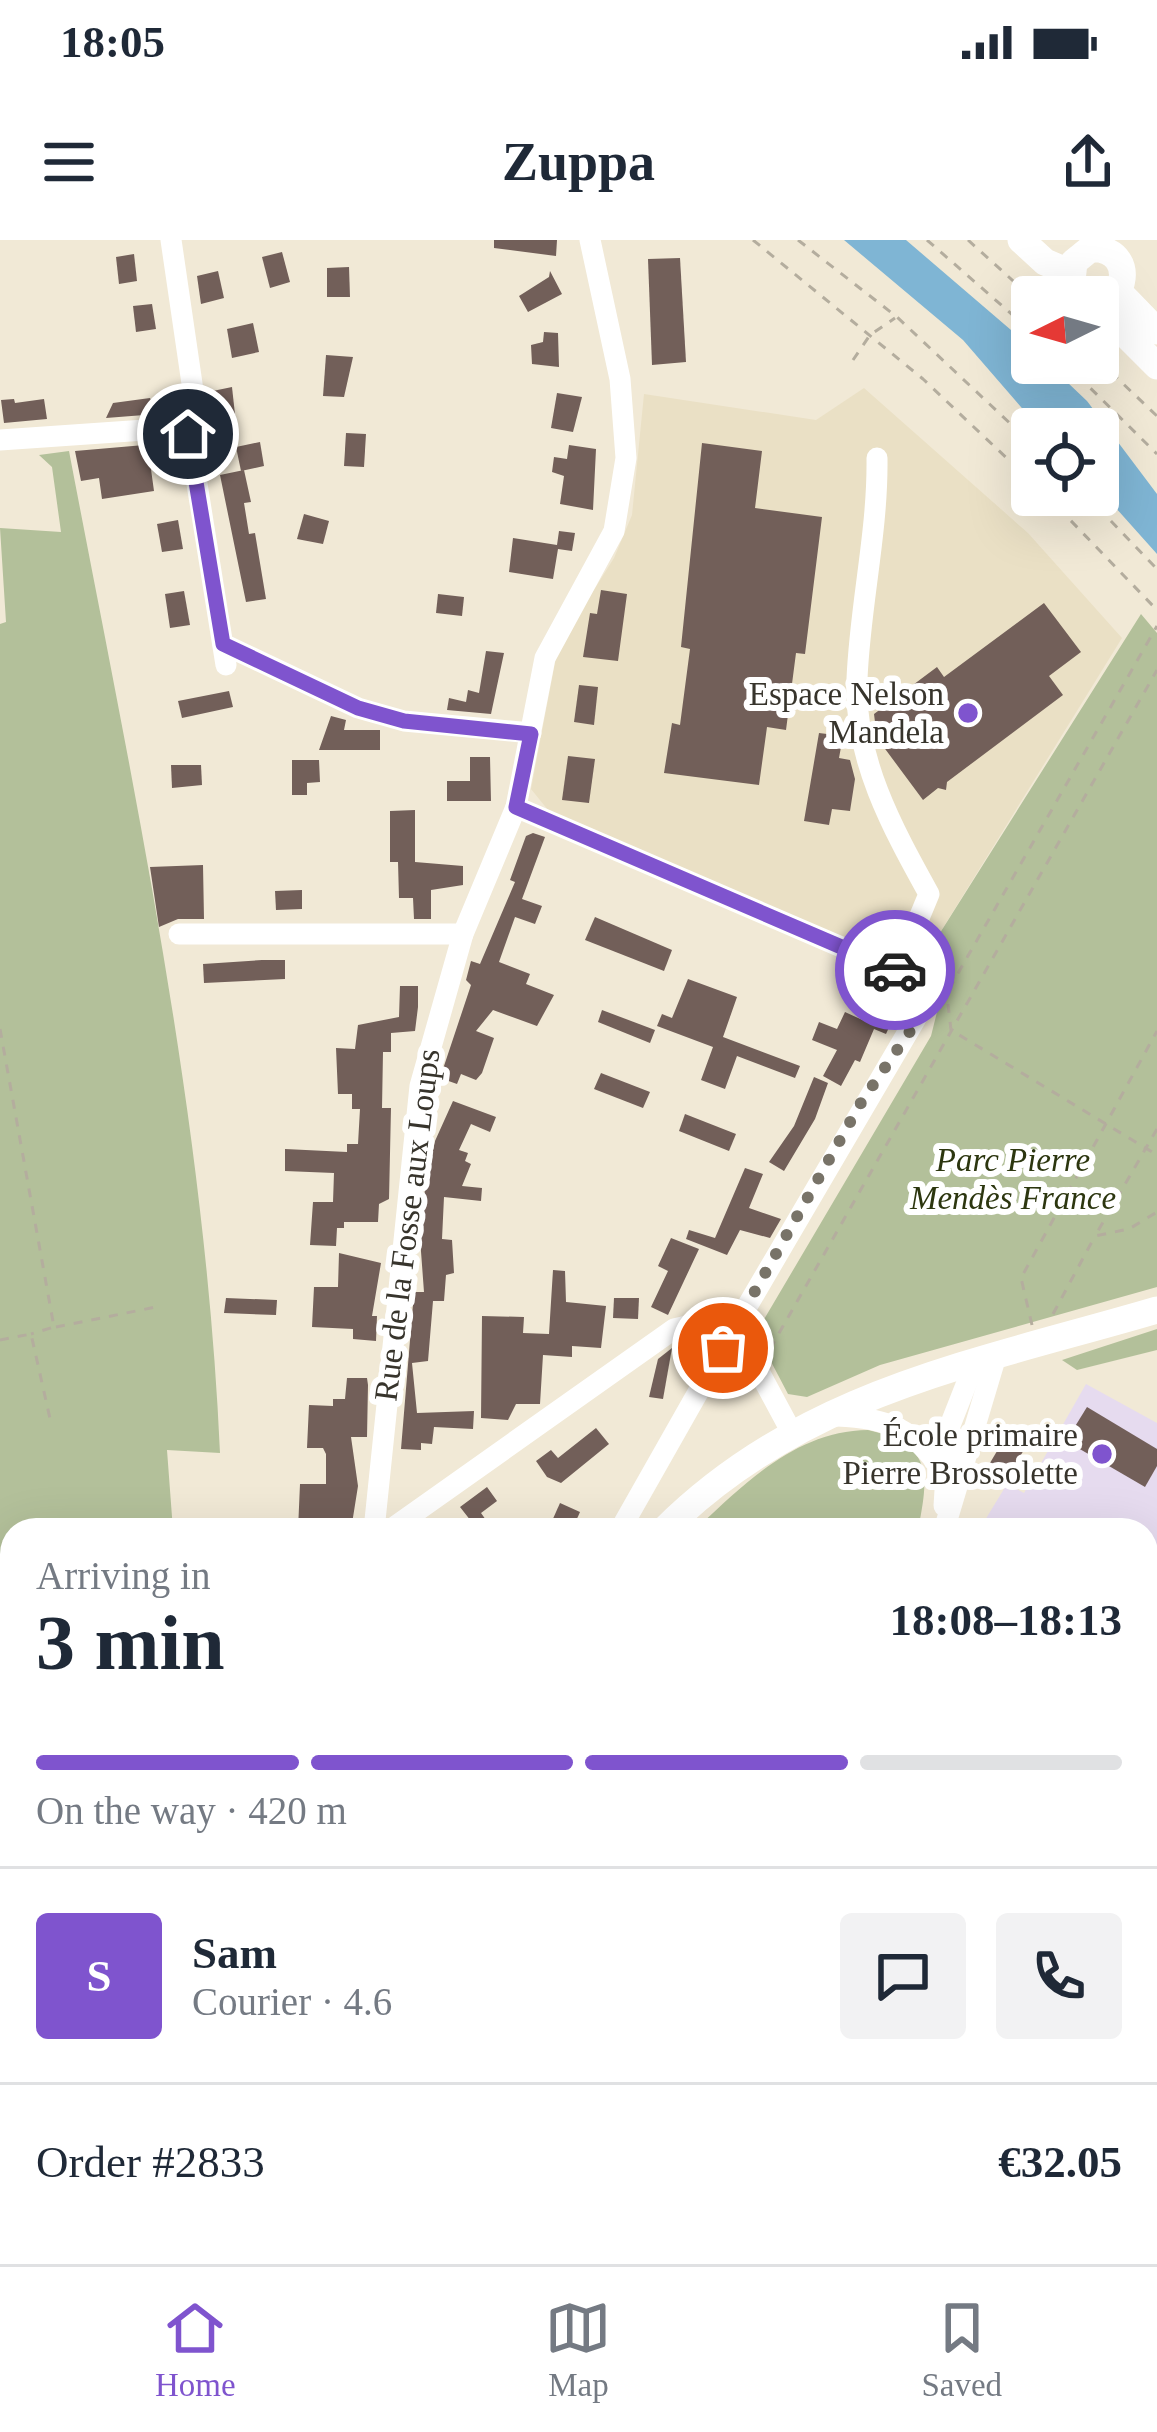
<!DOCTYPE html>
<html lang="en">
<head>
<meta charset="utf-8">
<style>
  :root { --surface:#fff; --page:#f2f2f3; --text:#1f2937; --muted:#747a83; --line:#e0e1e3; --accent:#7f54ce }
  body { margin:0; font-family:Georgia,serif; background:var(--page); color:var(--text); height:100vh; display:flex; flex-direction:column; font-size:45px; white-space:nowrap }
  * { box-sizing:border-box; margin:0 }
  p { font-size:39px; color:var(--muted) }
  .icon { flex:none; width:66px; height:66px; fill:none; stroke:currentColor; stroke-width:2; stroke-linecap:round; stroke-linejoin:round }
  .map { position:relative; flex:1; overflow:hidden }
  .details { position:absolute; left:0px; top:1278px; width:1158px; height:747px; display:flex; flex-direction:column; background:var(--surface); border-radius:36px 36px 0 0; box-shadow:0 12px 48px #0002 }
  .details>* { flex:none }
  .needle { width:78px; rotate:265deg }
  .buttons { position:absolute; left:1011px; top:36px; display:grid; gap:24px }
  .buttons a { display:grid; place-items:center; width:108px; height:108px; border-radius:12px; background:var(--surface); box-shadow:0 12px 48px #0002; font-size:60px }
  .pin { position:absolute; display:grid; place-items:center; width:102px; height:102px; color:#fff; margin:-51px; border:6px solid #fff; border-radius:50%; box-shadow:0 3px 12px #0007 }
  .courier { position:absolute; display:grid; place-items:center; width:120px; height:120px; margin:-60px; border:9px solid #7f54ce; border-radius:50%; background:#fff; color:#222; box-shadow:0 3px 15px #0007 }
  .head em { font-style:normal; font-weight:700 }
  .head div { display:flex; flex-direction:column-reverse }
  .head { display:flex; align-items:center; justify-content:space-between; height:204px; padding:0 36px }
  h1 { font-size:78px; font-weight:700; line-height:90px }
  .bar { display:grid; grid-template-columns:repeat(4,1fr); gap:18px 12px; align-content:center; height:144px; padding:0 36px }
  .bar i { height:15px; border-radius:9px; background:var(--line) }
  .bar .on { background:var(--accent) }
  .bar p { grid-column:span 4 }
  .line { display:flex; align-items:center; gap:30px; padding:0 36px; border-top:3px solid var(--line) }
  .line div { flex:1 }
  .round { display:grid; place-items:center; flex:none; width:126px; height:126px; border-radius:12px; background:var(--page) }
  .status { display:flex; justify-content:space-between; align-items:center; height:84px; padding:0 60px; background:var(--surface); direction:ltr }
  .status svg { height:33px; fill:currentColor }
  header { display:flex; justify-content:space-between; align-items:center; height:156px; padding:0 36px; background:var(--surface); font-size:54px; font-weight:700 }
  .dock { display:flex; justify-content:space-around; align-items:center; height:168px; border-top:3px solid var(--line); background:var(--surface); font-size:33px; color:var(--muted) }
  .dock a { display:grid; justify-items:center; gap:6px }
  .dock .on { color:var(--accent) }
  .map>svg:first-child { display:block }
  .commercial { fill:#efdccc }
  .built { fill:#eae0c5 }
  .education { fill:#e6dbef }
  .green { fill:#b3c09a }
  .water { fill:#7fb5d4 }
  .building { fill:#725f59 }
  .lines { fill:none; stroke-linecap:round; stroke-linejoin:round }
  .path { stroke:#b4ad9e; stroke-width:3; stroke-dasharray:9 9; stroke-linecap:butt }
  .minor { stroke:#fff; stroke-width:21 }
  .major { stroke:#fff; stroke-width:27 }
  .done { stroke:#787368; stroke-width:12; stroke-dasharray:0 21.6 }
  .route { stroke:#7f54ce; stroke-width:15 }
  .poi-dot { fill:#7f54ce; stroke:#fff; stroke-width:4.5 }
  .labels { text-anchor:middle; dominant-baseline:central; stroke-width:12; stroke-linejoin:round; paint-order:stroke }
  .poi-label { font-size:33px; fill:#37342c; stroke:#fff; text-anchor:end }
  .park-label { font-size:33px; font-style:italic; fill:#2c360f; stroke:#fff }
  .street-label { font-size:33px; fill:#37342c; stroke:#fff }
</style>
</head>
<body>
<div class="status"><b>18:05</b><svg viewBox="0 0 49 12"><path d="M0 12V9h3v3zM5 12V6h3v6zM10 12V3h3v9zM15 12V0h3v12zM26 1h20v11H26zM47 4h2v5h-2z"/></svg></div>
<header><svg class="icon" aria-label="menu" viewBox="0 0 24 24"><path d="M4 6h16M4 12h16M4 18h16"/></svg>Zuppa<svg class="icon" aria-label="share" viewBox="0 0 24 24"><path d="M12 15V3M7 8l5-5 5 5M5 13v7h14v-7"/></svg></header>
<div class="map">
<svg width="1157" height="2024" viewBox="0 0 1157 2024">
  <rect width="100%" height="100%" fill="#f1e9d6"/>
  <path class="commercial" d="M286 2013H690L686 2024H280Z"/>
  <path class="built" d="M864 148 1028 293 1122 398 933 704 937 738 548 570 531 549 558 407 614 318 632 275 644 154 816 180Z"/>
  <path class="education" d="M1086 1144 1157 1183V1322L1146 1342V1290H979L1007 1244 1024 1253Z"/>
  <g class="green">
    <path d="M69 211C132 542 205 876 220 1213L167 1210 173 1290H12V1399L0 1401V384L6 382 0 288 61 292 52 227 39 215Z"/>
    <path d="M1141 374 1157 393V1047L880 1125 807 1157 788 1154 756 1093 931 796 940 760 933 704Z"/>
    <path d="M1157 1089V1110L1077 1130 1062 1120Z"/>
    <path d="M868 1190C933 1205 929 1234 918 1290H695C745 1243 796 1191 868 1190Z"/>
    <path d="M1157 1713V2024H981L987 2013H1146V1732Z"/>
  </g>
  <path class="water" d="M844 0H906L1032 108V123H1047L1087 161 1157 254V314L1098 248V189H1040L963 100Z"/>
  <g class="building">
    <path d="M494 0H557L556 16 494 8Z"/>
    <path d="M282 12 290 42 270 48 262 17Z"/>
    <path d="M134 14 137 41 119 44 116 17Z"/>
    <path d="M680 18 686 122 652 125 648 19Z"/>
    <path d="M349 27 350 57H327V28Z"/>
    <path d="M218 31 224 58 201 64 197 36Z"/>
    <path d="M550 31 562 54 528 72 519 56 549 37Z"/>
    <path d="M152 64 156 89 136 92 133 66Z"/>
    <path d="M253 83 259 112 232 118 227 89Z"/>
    <path d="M544 92 558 93 559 127 532 124 531 105 543 102Z"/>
    <path d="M326 115 353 117 344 157 323 156Z"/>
    <path d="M232 147 238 202 206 205 208 152Z"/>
    <path d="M557 153 582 157 573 192 551 188Z"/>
    <path d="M150 158 157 174 106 178 113 163Z"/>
    <path d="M14 159 15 163 44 159 47 179 4 183 1 160Z"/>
    <path d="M346 193 366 194 364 227 344 226Z"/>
    <path d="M260 202 264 226 241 231 236 207Z"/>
    <path d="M702 203 762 211 755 268 822 277 805 414 796 413 786 490 767 487 759 545 664 533 672 483 680 485 690 409 681 407Z"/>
    <path d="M156 204 158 214 149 215 154 251 102 259 99 238 81 241 75 211Z"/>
    <path d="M569 205 596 209 593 270 560 264 564 236 552 232 554 217 567 219Z"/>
    <path d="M244 230 251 262 244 263 249 294 255 293 266 359 246 362 220 235Z"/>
    <path d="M304 274 329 281 323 304 297 299Z"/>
    <path d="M178 280 183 309 162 312 157 284Z"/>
    <path d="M559 291 575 293 572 311 558 309 553 339 509 332 513 298 557 305Z"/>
    <path d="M601 350 627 354 618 421 583 417 590 373 597 374Z"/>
    <path d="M184 351 190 385 170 388 165 354Z"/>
    <path d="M438 354 464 357 462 376 436 373Z"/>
    <path d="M1044 363 1081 412 1049 436 1063 455 947 542 946 550 938 548 923 560 877 498 874 474 937 427 944 437Z"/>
    <path d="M486 411 504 413 491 474 447 470 449 458 466 462 468 450 479 453Z"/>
    <path d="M579 445 598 447 594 485 574 482Z"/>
    <path d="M229 451 233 467 182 478 178 461Z"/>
    <path d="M331 476 346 480 344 490H380V510H319Z"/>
    <path d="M819 493 843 496 839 518 850 520 855 539 850 571 832 569 829 585 804 581Z"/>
    <path d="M568 516 595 519 589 563 562 560Z"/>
    <path d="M470 517H490L491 561H447V541H470Z"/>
    <path d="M292 520H319L320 542 307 543V555H292Z"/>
    <path d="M171 525H201L202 545 172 548Z"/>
    <path d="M415 570V622L463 626V645L431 650V679H414L413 658H399L398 622H390V571Z"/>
    <path d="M533 593 545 597 522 659 542 666 535 684 515 677 499 722 530 734 526 744 554 755 537 786 493 770 476 791 494 798 482 833 476 840 461 834 457 844 440 838 471 745 466 740 471 721 480 724 515 642 510 640 526 596Z"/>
    <path d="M203 625 204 679H178L159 687 150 627Z"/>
    <path d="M302 650V669L276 670 275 651Z"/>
    <path d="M595 677 672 710 664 731 585 700Z"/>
    <path d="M262 720H285V739L204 743 203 724Z"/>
    <path d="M688 739 737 757 723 797 800 826 795 838 737 816 725 849 701 840 713 807 657 786 662 774 672 778Z"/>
    <path d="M887 743 905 752 886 794 874 789 860 822 855 820 841 846 823 836 837 810 812 800 819 782 837 789 845 772 869 783Z"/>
    <path d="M400 746H418V767L415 791 391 793V812H383L382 868H391L389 959 379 964 378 982H344V988H337L336 1006 310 1005 313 962H333L334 933 285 931V909L347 912V904H358L360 869H352V854H338L336 808 355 809 358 785 399 777Z"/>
    <path d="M602 770 655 790 650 803 598 782Z"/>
    <path d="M601 833 650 852 643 868 594 849Z"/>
    <path d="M814 837 828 843 815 879 784 931 769 922 794 886Z"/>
    <path d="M453 861 496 877 490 892 471 884 459 910 468 913 465 921 471 924 462 946 482 948 481 961 444 957 442 999 452 1000 454 1033 446 1035 444 1061H433L428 1121 412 1123 417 1173 474 1171 473 1189 434 1187 432 1204 421 1203V1210L401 1209 414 1052H424L420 998 425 949 435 901Z"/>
    <path d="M685 874 736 894 729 911 679 891Z"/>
    <path d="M745 928 763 934 749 968 781 979 770 998 740 990 727 1015 686 999 689 990 715 998Z"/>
    <path d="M671 998 699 1009 668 1075 651 1067 668 1031 658 1026Z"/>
    <path d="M339 1013 381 1023 372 1076H377L376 1101 353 1099V1089L312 1087 314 1047H338Z"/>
    <path d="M553 1030 565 1031 566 1062 606 1066 601 1108 572 1106V1117L543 1115 540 1164H516L508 1180 481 1178 482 1076 524 1077 523 1093 549 1094Z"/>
    <path d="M226 1058 277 1060 276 1075 224 1073Z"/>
    <path d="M614 1058H639L638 1079 613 1078Z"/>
    <path d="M672 1108 663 1159 649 1157 658 1119Z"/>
    <path d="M347 1138H367L368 1145 367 1197H351L358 1246 351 1290H298L300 1244H326V1214L323 1208H307L309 1165 333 1166V1159H345Z"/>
    <path d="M1087 1167 1157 1209V1226L1145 1247 1066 1201Z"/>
    <path d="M596 1188 609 1204 561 1243 547 1237 536 1221 551 1210 558 1218Z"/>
    <path d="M1009 1191 1028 1203 1003 1245 984 1233Z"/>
    <path d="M487 1247 497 1261 481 1273 493 1290H478L460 1267Z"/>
    <path d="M560 1263 580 1272 572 1290H548Z"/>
  </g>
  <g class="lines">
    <g class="path">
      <path d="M753 0 923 139 1032 242"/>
      <path d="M798 0 897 77 1032 204"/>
      <path d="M927 0 1032 92"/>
      <path d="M968 0 1032 58"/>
      <path d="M853 120 870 95 895 78"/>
      <path d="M1098 120 1157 176"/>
      <path d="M1065 123 1157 214"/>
      <path d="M1046 255 1157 370"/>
      <path d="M1086 255 1157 329"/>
      <path d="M949 749 1157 386"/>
      <path d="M948 764 951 790 1157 915"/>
      <path d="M0 789 54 1087 31 1094"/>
      <path d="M1157 889 1095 996 1129 989 1157 972"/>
      <path d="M1053 1074 1095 996"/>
      <path d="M1032 1085 1021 1038 1157 791"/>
      <path d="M56 1087 156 1067"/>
      <path d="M0 1100 31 1094 51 1183"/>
      <path d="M770 1109 1157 430"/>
      <path d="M1146 1751 1157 1731"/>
      <path d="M1146 1812 1157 1792"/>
      <path d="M991 2024 997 2013"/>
      <path d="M1027 2024 1033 2013"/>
    </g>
    <g class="minor">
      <path d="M171 0 195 164 189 194 226 425"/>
      <path d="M0 200 174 188 189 194"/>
      <path d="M877 218C878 292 860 365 857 439 853 517 893 589 929 654L897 731"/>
      <path d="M223 404 358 468 404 481 531 493"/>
      <path d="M179 694H463"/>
      <path d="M735 1087 791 1191"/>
      <path d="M837 1176C889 1178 914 1189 943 1232"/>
      <path d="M944 1266 949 1188 975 1122"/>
      <path d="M374 1290 420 846 463 694 516 567 545 418 614 291 626 218 620 139 590 0"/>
      <path d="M390 1290 674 1089 721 1078 735 1087 929 756 925 745 897 731 516 567"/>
      <path d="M620 1290 735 1087"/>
      <path d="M944 1290 996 1116"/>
      <path d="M1146 1388 1157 1368"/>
      <path d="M0 1539 12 1537"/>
      <path d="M0 1782 12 1778"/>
      <path d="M0 1862 12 1883"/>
      <path d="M103 2013 114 2024"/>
      <path d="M677 2013 678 2024"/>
      <path d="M224 2024 231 2013"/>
      <path d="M315 2024 323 2013"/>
      <path d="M709 2024 712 2013"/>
      <path d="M790 2024 796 2013"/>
    </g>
    <g class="major">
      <path d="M1021 0 1045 22 1071 33"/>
      <path d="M1118 51 1157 91"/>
      <path d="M1084 57 1072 41 1074 22 1090 9C1116 7 1130 28 1118 51L1098 60"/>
      <path d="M1098 67 1157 126"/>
      <path d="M664 1290C802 1152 977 1123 1157 1070"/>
      <path d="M261 2024 267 2013"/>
    </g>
  </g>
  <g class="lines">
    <path class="done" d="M723 1108 862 861 926 768 925 745 895 730"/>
    <path class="route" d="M188 194 223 404 358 468 404 481 531 494 516 567 895 730"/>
  </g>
  <g class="poi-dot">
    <circle cx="968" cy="473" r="12"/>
    <circle cx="1102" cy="1214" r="12"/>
  </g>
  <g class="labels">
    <g class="poi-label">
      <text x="944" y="454">Espace Nelson<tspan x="944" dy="38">Mandela</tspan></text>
      <text x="1078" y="1195">École primaire<tspan x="1078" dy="38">Pierre Brossolette</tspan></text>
    </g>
    <g class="park-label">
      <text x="1013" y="920">Parc Pierre<tspan x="1013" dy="38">Mendès France</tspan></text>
    </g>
    <g class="street-label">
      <text transform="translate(407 985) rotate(-83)">Rue de la Fosse aux Loups</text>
    </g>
  </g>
</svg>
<div class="buttons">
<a><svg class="needle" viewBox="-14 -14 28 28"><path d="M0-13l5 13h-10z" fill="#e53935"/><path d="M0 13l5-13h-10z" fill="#747a83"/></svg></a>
<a><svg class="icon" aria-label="locate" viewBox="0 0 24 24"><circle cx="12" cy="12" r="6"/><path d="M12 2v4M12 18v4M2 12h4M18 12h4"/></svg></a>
</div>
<div class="pin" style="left:723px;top:1108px;background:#ea580c"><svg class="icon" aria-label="bag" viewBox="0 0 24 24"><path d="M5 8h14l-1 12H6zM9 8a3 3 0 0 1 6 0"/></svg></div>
<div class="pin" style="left:188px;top:194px;background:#1f2937"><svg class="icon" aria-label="home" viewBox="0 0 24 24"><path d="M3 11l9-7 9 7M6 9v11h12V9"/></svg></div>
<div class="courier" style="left:895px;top:730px"><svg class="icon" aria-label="car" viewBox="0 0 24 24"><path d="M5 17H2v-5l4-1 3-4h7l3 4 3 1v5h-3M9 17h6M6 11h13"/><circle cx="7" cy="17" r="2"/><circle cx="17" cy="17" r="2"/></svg></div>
<section class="details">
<div class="head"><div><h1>3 min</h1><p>Arriving in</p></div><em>18:08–18:13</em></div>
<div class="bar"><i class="on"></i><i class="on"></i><i class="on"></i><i></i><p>On the way · 420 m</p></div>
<div class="line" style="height:216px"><b class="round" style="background:var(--accent);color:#fff">S</b><div><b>Sam</b><p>Courier · 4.6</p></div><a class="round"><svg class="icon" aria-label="chat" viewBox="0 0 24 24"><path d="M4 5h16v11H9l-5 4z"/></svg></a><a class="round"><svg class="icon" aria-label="phone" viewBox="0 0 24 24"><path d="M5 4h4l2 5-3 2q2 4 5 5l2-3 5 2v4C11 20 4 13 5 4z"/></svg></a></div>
<div class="line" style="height:156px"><div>Order #2833</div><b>€32.05</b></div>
</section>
</div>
<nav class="dock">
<a class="on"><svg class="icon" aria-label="home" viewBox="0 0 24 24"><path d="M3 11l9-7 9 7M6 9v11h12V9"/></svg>Home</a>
<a><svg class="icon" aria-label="map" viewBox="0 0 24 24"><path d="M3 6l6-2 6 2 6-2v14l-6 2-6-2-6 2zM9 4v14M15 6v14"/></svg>Map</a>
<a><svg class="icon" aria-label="saved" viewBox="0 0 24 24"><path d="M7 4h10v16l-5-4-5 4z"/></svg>Saved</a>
</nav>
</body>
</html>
